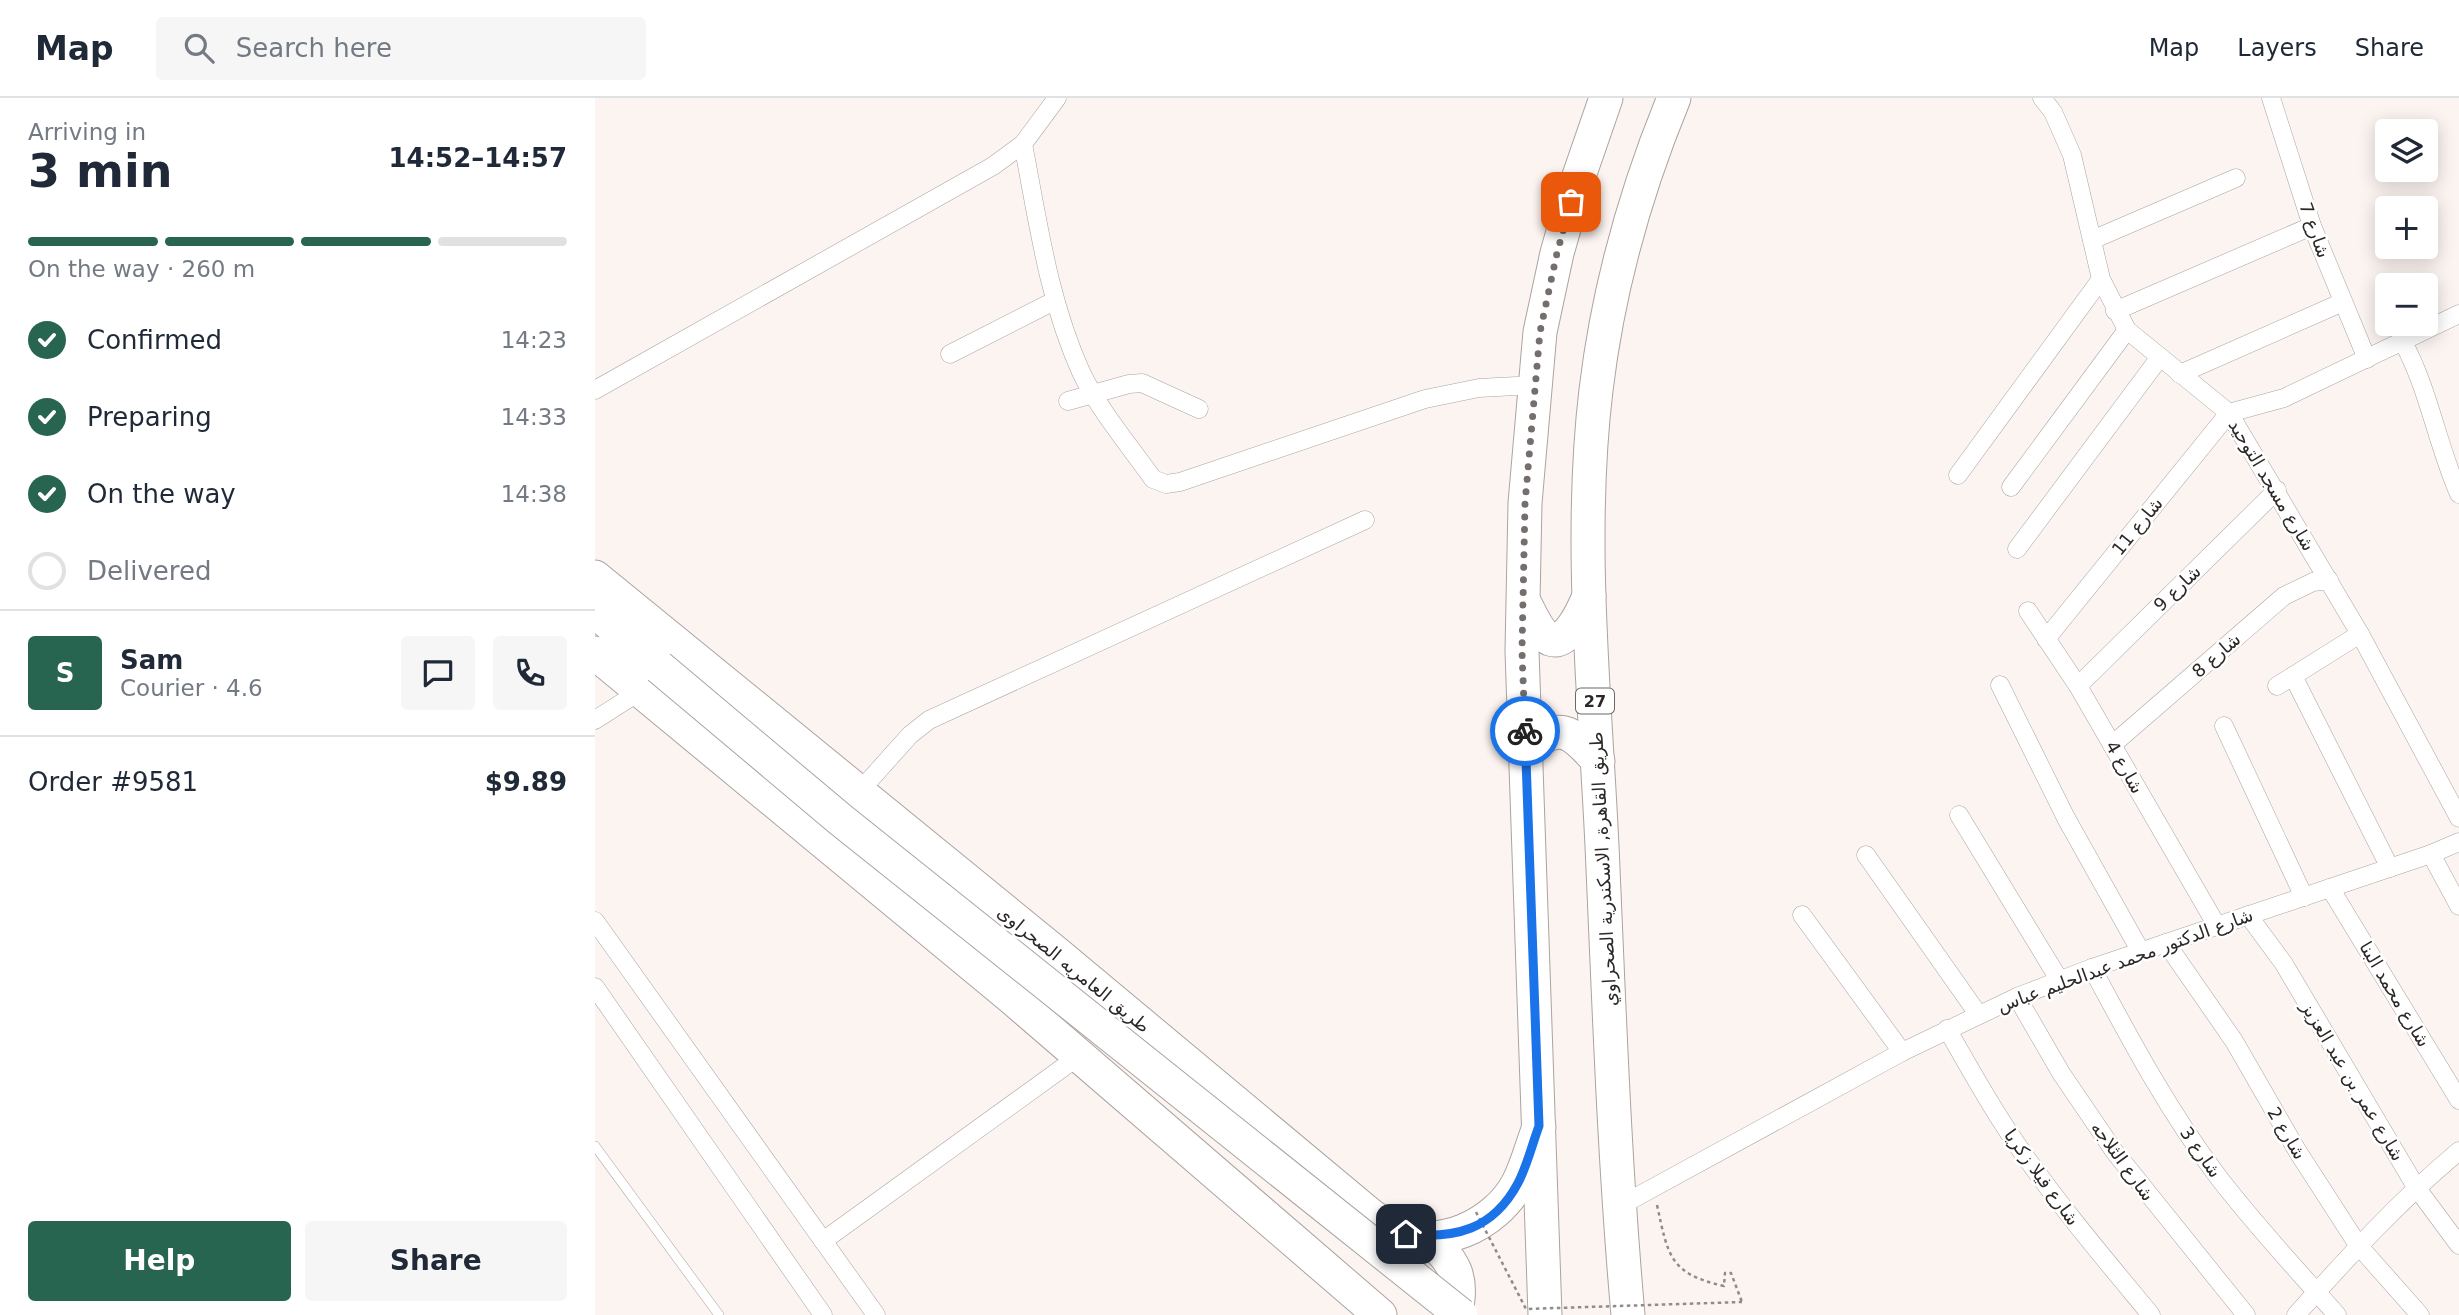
<!DOCTYPE html>
<html lang="en">
<head>
<meta charset="utf-8">
<style>
  :root { --surface:#fff; --page:#f6f6f7; --text:#1f2937; --muted:#747a83; --line:#e0e1e3; --accent:#276550 }
  body { margin:0; font-family:"DejaVu Sans","Noto Sans Arabic",sans-serif; background:var(--page); color:var(--text); height:100vh; display:flex; flex-direction:column; font-size:26px; white-space:nowrap }
  * { box-sizing:border-box; margin:0 }
  p { font-size:23px; color:var(--muted) }
  .icon { flex:none; width:38px; height:38px; fill:none; stroke:currentColor; stroke-width:2; stroke-linecap:round; stroke-linejoin:round }
  .map { position:relative; flex:1; overflow:hidden }
  .drawer { display:flex; flex-direction:column; background:var(--surface); width:595px }
  .drawer>* { flex:none }
  .buttons { position:absolute; left:1780px; top:21px; display:grid; gap:14px }
  .buttons a { display:grid; place-items:center; width:63px; height:63px; border-radius:7px; background:var(--surface); box-shadow:0 4px 18px #0003; font-size:35px }
  .pin { position:absolute; display:grid; place-items:center; width:60px; height:60px; color:#fff; margin:-30px; border-radius:14px; box-shadow:0 4px 10px #0006 }
  .courier { position:absolute; display:grid; place-items:center; width:70px; height:70px; margin:-35px; border:5px solid #1a73e8; border-radius:50%; background:#fff; color:#222; box-shadow:0 2px 9px #0007 }
  .headline em { font-style:normal; font-weight:700 }
  .headline div { display:flex; flex-direction:column-reverse }
  .headline { display:flex; align-items:center; justify-content:space-between; height:119px; padding:0 28px }
  h1 { font-size:46px; font-weight:700; line-height:52px }
  .bar { display:grid; grid-template-columns:repeat(4,1fr); gap:10px 7px; align-content:center; height:84px; padding:0 28px }
  .bar i { height:9px; border-radius:5px; background:var(--line) }
  .bar .active { background:var(--accent) }
  .bar p { grid-column:span 4 }
  .line { display:flex; align-items:center; gap:18px; padding:0 28px; border-top:2px solid var(--line) }
  .line div { flex:1 }
  .round { display:grid; place-items:center; flex:none; width:74px; height:74px; border-radius:7px; background:var(--page) }
  ol { padding:0 28px; list-style:none }
  li { display:flex; align-items:center; gap:21px; height:77px }
  li p { margin-inline-start:auto }
  li .icon { padding:7px; border-radius:50%; background:var(--accent); color:#fff; stroke-width:4 }
  li:last-child { color:var(--muted) }
  li i { width:38px; height:38px; border:4px solid var(--line); border-radius:50% }
  .action { display:flex; gap:14px; margin-top:auto; padding:14px 28px }
  .action a { flex:1; height:80px; border-radius:7px; background:var(--accent); color:#fff; font-size:28px; font-weight:700; line-height:80px; text-align:center }
  .action a+a { background:var(--page); color:var(--text) }
  header { display:flex; align-items:center; gap:42px; box-sizing:border-box; height:98px; padding:0 35px; background:var(--surface); border-bottom:2px solid var(--line) }
  header strong { font-size:33px }
  nav { display:flex; gap:38px; margin-inline-start:auto; font-size:24px }
  .search { width:490px; height:63px; background:var(--page); display:flex; align-items:center; gap:18px; box-sizing:border-box; padding:0 24px; border-radius:7px; color:var(--muted); font-size:26px }
  main { display:flex; flex:1; min-height:0 }
  .map>svg:first-child { display:block }
  .lines { fill:none; stroke-linecap:round; stroke-linejoin:round }
  .lane-casing { stroke:#aba3a0; stroke-width:10 }
  .street-casing { stroke:#aba3a0; stroke-width:19 }
  .highway-casing { stroke:#aba3a0; stroke-width:35 }
  .path { stroke:#918b89; stroke-width:2.5; stroke-dasharray:3.5 3.5; stroke-linecap:butt }
  .lane { stroke:#fff; stroke-width:9 }
  .street { stroke:#fff; stroke-width:18 }
  .highway { stroke:#fff; stroke-width:33 }
  .highway-bridge-casing { stroke:#aba3a0; stroke-width:35; stroke-linecap:butt }
  .path-bridge { stroke:#918b89; stroke-width:2.5; stroke-dasharray:3.5 3.5; stroke-linecap:butt }
  .highway-bridge { stroke:#fff; stroke-width:33 }
  .done { stroke:#746f6d; stroke-width:7; stroke-dasharray:0 12.6 }
  .route { stroke:#1a73e8; stroke-width:9 }
  .labels { text-anchor:middle; dominant-baseline:central; stroke-width:5; stroke-linejoin:round; paint-order:stroke }
  .shield { fill:#fff; stroke:#6b6868; stroke-width:2 }
  .shield-label { font-size:16px; font-weight:bold; fill:#2b2827 }
  .street-label { font-size:18px; fill:#2b2827; stroke:#fff }
</style>
</head>
<body>
<header>
<strong>Map</strong>
<div class="search"><svg class="icon" aria-label="search" viewBox="0 0 24 24"><circle cx="10" cy="10" r="6"/><path d="M15 15l6 6"/></svg>Search here</div>
<nav><a>Map</a><a>Layers</a><a>Share</a></nav>
</header>
<main>
<section class="drawer">
<div class="headline"><div><h1>3 min</h1><p>Arriving in</p></div><em>14:52–14:57</em></div>
<div class="bar"><i class="active"></i><i class="active"></i><i class="active"></i><i></i><p>On the way · 260 m</p></div>
<ol>
<li><svg class="icon" aria-label="check" viewBox="0 0 24 24"><path d="M5 12l5 5 9-10"/></svg>Confirmed<p>14:23</p></li>
<li><svg class="icon" aria-label="check" viewBox="0 0 24 24"><path d="M5 12l5 5 9-10"/></svg>Preparing<p>14:33</p></li>
<li><svg class="icon" aria-label="check" viewBox="0 0 24 24"><path d="M5 12l5 5 9-10"/></svg>On the way<p>14:38</p></li>
<li><i></i>Delivered</li>
</ol>
<div class="line" style="height:126px"><b class="round" style="background:var(--accent);color:#fff">S</b><div><b>Sam</b><p>Courier · 4.6</p></div><a class="round"><svg class="icon" aria-label="chat" viewBox="0 0 24 24"><path d="M4 5h16v11H9l-5 4z"/></svg></a><a class="round"><svg class="icon" aria-label="phone" viewBox="0 0 24 24"><path d="M5 4h4l2 5-3 2q2 4 5 5l2-3 5 2v4C11 20 4 13 5 4z"/></svg></a></div>
<div class="line" style="height:91px"><div>Order #9581</div><b>$9.89</b></div>
<div class="action"><a>Help</a><a>Share</a></div>
</section>
<div class="map">
<svg width="1864" height="1217" viewBox="0 0 1864 1217">
  <rect width="100%" height="100%" fill="#fcf4f0"/>
  <g class="lines">
    <g class="lane-casing">
      <path id="lane" d="M0 1048 124 1217"/>
    </g>
    <g class="street-casing">
      <g id="street">
        <path d="M1447 0 1458 14 1477 57 1506 181 1532 232 1634 315 1765 536 1864 720"/>
        <path d="M1676 0 1717 128 1772 261"/>
        <path d="M428 46C443 123 453 201 486 274 504 312 534 347 558 381L571 386 585 384 830 301 884 290 941 287"/>
        <path d="M1497 142 1641 80"/>
        <path d="M1520 213 1717 128"/>
        <path d="M1808 244C1834 292 1842 346 1864 396"/>
        <path d="M355 256 459 203"/>
        <path d="M1585 276 1748 204"/>
        <path d="M0 292 398 68 428 46 462 0"/>
        <path d="M473 303 534 286 547 285 604 311"/>
        <path d="M1363 377 1506 181"/>
        <path d="M1416 389 1532 232"/>
        <path d="M1422 451 1565 259"/>
        <path d="M1433 513 1483 588 1622 828"/>
        <path d="M1451 541 1634 315 1689 300 1864 216"/>
        <path d="M1698 578 1795 770"/>
        <path d="M1405 587 1471 720 1546 854"/>
        <path d="M1483 588 1682 392"/>
        <path d="M1682 588 1765 536"/>
        <path d="M0 622 47 592"/>
        <path d="M1629 628 1709 799"/>
        <path d="M1517 647 1689 498 1718 484 1734 482"/>
        <path d="M263 695 315 637 334 622 770 422"/>
        <path d="M1364 717 1465 883"/>
        <path d="M1836 756 1864 808"/>
        <path d="M1271 757 1383 916"/>
        <path d="M1735 790 1864 1002"/>
        <path d="M1207 817 1307 954"/>
        <path d="M1653 817 1689 866 1821 1089 1864 1147"/>
        <path d="M0 823 281 1217"/>
        <path d="M1571 845 1639 943 1703 1054 1763 1147 1825 1217"/>
        <path d="M1497 870C1536 943 1574 1014 1624 1080 1661 1128 1702 1172 1742 1217"/>
        <path d="M0 889 228 1217"/>
        <path d="M1422 899 1466 975 1519 1053 1651 1217"/>
        <path d="M1352 931C1377 974 1401 1018 1430 1058 1469 1113 1513 1165 1556 1217"/>
        <path d="M1023 1109 1307 954 1422 899 1497 870 1836 756 1864 744"/>
        <path d="M228 1143 484 958"/>
        <path d="M1701 1217C1753 1159 1804 1103 1864 1053"/>
      </g>
    </g>
    <g class="highway-casing">
      <g id="highway">
        <path d="M0 479 460 854 774 1116C781 1121 789 1127 797 1131 842 1155 901 1127 923 1085 932 1068 937 1047 944 1029"/>
        <path d="M929 504C935 514 943 536 955 541 973 548 989 510 994 498"/>
        <path d="M0 513 64 569"/>
        <path d="M0 555 416 899 785 1217"/>
        <path d="M931 653C963 622 976 632 1003 663"/>
        <path d="M831 1138C859 1163 870 1179 860 1217"/>
        <path d="M950 1217 927 553 930 405 945 234 962 155 984 78 1011 0"/>
        <path d="M1033 1217C1019 1061 1014 905 1007 748 1000 599 983 441 1001 292 1013 192 1041 92 1079 0"/>
      </g>
    </g>
    <path class="path" d="M1062 1107C1073 1157 1074 1176 1129 1188L1130 1175H1136L1147 1204"/>
    <use href="#lane" class="lane"/>
    <use href="#street" class="street"/>
    <use href="#highway" class="highway"/>
    <g class="highway-bridge-casing">
      <path id="highway-bridge" d="M64 569 246 722 866 1217"/>
    </g>
    <path class="path-bridge" d="M881 1114 931 1211 1147 1204"/>
    <use href="#highway-bridge" class="highway-bridge"/>
  </g>
  <g class="lines">
    <path class="done" d="M930 633 927 553 930 405 945 234 962 155 976 104"/>
    <path class="route" d="M811 1136C860 1141 898 1132 923 1085 932 1068 937 1047 944 1028L930 633"/>
  </g>
  <g class="labels">
    <rect class="shield" x="981" y="590.5" width="38" height="25" rx="5"/>
    <g class="shield-label">
      <text x="1000" y="603">27</text>
    </g>
    <g class="street-label">
      <text transform="translate(1720 132) rotate(70)">شارع 7</text>
      <text transform="translate(1677 387) rotate(59)">شارع مسجد التوحيد</text>
      <text transform="translate(1542 428) rotate(-51)">شارع 11</text>
      <text transform="translate(1582 490) rotate(-44)">شارع 9</text>
      <text transform="translate(1621 557) rotate(-41)">شارع 8</text>
      <text transform="translate(1530 669) rotate(60)">شارع 4</text>
      <text transform="translate(1008 771) rotate(-93)">طريق القاهرة, الاسكندرية الصحراوي</text>
      <text transform="translate(1530 862) rotate(-20)">شارع الدكتور محمد عبدالحليم عباس</text>
      <text transform="translate(479 871) rotate(39)">طريق العامريه الصحراوى</text>
      <text transform="translate(1800 896) rotate(59)">شارع محمد البنا</text>
      <text transform="translate(1758 983) rotate(59)">شارع عمر بن عبد العزيز</text>
      <text transform="translate(1692 1035) rotate(59)">شارع 2</text>
      <text transform="translate(1606 1054) rotate(55)">شارع 3</text>
      <text transform="translate(1528 1063) rotate(54)">شارع الثلاجه</text>
      <text transform="translate(1447 1079) rotate(54)">شارع فيلا زكريا</text>
    </g>
  </g>
</svg>
<div class="buttons">
<a><svg class="icon" aria-label="layers" viewBox="0 0 24 24"><path d="M12 4l9 5-9 5-9-5zM3 14l9 5 9-5"/></svg></a>
<a>+</a>
<a>−</a>
</div>
<div class="pin" style="left:976px;top:104px;background:#ea580c"><svg class="icon" aria-label="bag" viewBox="0 0 24 24"><path d="M5 8h14l-1 12H6zM9 8a3 3 0 0 1 6 0"/></svg></div>
<div class="pin" style="left:811px;top:1136px;background:#1f2937"><svg class="icon" aria-label="home" viewBox="0 0 24 24"><path d="M3 11l9-7 9 7M6 9v11h12V9"/></svg></div>
<div class="courier" style="left:930px;top:633px"><svg class="icon" aria-label="bike" viewBox="0 0 24 24"><circle cx="6" cy="16" r="4"/><circle cx="18" cy="16" r="4"/><path d="M6 16l4-8h5l3 8M10 8l3 8H6M13 5h3"/></svg></div>
</div>
</main>
</body>
</html>
